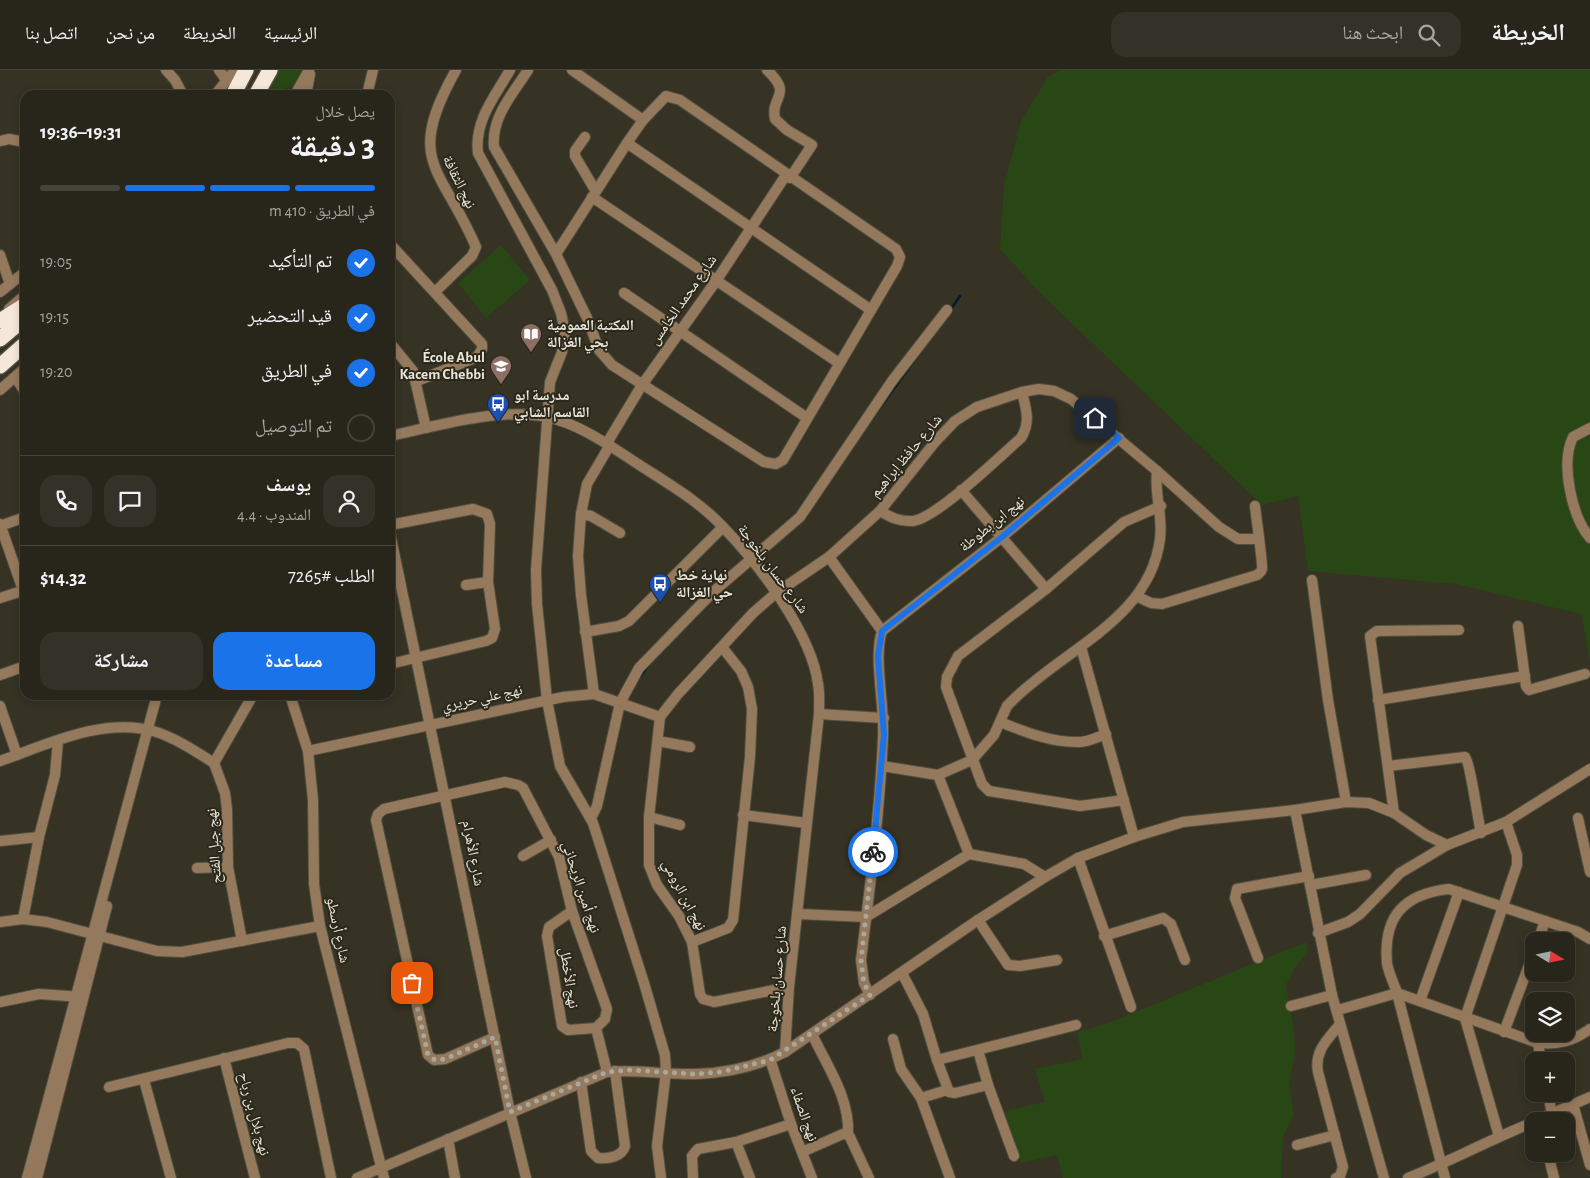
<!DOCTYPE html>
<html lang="ar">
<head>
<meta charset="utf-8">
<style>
  :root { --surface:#28261b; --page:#343228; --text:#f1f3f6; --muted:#a5a5a3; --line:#44433a; --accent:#1a73e8 }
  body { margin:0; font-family:"Alegreya Sans","Noto Naskh Arabic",sans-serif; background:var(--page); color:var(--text); direction:rtl; height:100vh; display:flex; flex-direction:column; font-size:19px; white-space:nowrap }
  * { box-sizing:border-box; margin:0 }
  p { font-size:16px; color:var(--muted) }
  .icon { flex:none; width:28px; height:28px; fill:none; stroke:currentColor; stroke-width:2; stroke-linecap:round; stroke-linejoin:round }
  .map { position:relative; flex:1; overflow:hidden; direction:ltr }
  .side { position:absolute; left:20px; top:20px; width:375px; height:610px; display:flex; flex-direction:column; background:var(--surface); border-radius:15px; box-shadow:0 2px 8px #0003,0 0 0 1px var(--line); direction:rtl }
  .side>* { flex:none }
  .needle { width:32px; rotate:100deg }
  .fabs { position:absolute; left:1525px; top:862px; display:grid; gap:10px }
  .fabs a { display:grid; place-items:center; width:50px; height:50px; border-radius:10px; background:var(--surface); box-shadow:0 2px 8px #0003,0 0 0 1px var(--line); font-size:25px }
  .pin { position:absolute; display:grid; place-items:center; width:42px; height:42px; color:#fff; margin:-21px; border-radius:10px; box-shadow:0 2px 8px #0006 }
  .courier { position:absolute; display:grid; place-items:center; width:50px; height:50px; margin:-25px; border:4px solid #1a73e8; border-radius:50%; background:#fff; color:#222; box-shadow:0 1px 6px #0007 }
  .overview em { font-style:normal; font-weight:700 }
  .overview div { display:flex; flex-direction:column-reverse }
  .overview { display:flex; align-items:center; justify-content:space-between; height:85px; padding:0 20px }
  h1 { font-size:32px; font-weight:700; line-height:38px }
  .bar { display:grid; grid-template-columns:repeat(4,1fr); gap:8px 5px; align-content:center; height:60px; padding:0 20px }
  .bar i { height:6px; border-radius:4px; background:var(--line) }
  .bar .active { background:var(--accent) }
  .bar p { grid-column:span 4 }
  .line { display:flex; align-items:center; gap:12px; padding:0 20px; border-top:1px solid var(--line) }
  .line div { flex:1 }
  .round { display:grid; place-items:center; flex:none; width:52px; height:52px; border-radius:15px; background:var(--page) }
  ol { padding:0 20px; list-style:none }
  li { display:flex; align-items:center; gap:15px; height:55px }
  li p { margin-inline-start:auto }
  li .icon { padding:5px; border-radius:50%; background:var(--accent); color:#fff; stroke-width:4 }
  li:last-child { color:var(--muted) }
  li i { width:28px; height:28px; border:2px solid var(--line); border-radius:50% }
  .primary-button { display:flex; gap:10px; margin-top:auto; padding:10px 20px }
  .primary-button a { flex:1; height:58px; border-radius:15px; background:var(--accent); color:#fff; font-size:20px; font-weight:700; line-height:58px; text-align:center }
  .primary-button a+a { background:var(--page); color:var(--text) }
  header { display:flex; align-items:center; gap:30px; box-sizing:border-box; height:70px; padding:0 25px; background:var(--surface); border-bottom:1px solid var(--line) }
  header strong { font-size:24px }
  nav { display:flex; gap:28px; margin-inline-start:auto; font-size:18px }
  .search { width:350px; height:45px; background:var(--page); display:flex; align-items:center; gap:12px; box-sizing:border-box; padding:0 18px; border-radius:15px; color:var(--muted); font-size:19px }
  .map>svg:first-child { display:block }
  .green { fill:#294715 }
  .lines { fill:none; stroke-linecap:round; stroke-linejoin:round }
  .stream { stroke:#001d2b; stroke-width:2.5 }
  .minor-casing { stroke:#524f41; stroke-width:12 }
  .tertiary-casing { stroke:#524f41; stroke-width:12 }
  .motorway-casing { stroke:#524f41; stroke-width:18 }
  .minor { stroke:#95795d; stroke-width:10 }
  .tertiary { stroke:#95795d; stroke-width:10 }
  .motorway { stroke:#f5e7da; stroke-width:15 }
  .done { stroke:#aaa79c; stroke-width:5; stroke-dasharray:0 9 }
  .route { stroke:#1a73e8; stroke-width:6 }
  .labels { text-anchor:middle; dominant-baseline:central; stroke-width:4; stroke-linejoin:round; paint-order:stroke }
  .street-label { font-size:15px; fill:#e8e6dc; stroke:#2c281a }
  .poi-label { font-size:15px; font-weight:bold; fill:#e8e6dc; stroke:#2c281a; text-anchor:start }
</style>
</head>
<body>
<header>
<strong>الخريطة</strong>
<div class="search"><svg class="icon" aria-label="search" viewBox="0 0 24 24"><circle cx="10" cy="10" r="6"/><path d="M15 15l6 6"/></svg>ابحث هنا</div>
<nav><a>الرئيسية</a><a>الخريطة</a><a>من نحن</a><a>اتصل بنا</a></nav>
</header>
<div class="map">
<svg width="1590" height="1108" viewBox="0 0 1590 1108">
  <rect width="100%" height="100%" fill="#363224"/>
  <g class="green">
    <path d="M279 0H304L294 16 266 23Z"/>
    <path d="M1060 0H1590V592L1581 544 1456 514 1308 501 1298 426 1262 435 1041 224 1000 179 1004 116 1021 51 1047 8Z"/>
    <path d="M501 175 530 210 486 248 458 213Z"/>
    <path d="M1306 872 1308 883 1296 896 1286 915 1294 962 1295 985 1289 1013 1294 1046 1283 1066 1281 1108H1063L1057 1085 1021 1093 1005 1041 1045 1032 1035 999 1083 989 1077 962 1103 955Z"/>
  </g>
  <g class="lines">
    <g class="stream">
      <path d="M951 239 960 226"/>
      <path d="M869 353 919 284"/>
      <path d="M639 608 651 592"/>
    </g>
    <g class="minor-casing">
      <g id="minor">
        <path d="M166 0 175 10 183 25"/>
        <path d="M219 0 227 11"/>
        <path d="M510 0C495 26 474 51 478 83L552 220 561 243 565 262 562 282 550 312 536 500 537 534 547 630 560 696 593 753 644 913 665 985 666 1002 657 1076 661 1108"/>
        <path d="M528 0C513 24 491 47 494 77L556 184 588 250 599 280 612 295 764 392 776 394 783 390 897 196 900 187 896 179 680 30 666 26 643 50 627 73 556 184"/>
        <path d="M572 0 643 50"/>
        <path d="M767 0C794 26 770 25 775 49L787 60 812 75 790 108"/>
        <path d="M215 25 235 0"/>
        <path d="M367 25 373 0"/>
        <path d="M585 67 575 81V86L595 120"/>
        <path d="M0 71 9 69 25 72"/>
        <path d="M627 73 871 240"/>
        <path d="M592 127 839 293"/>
        <path d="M390 174 482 274V279L477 287 417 311"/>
        <path d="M0 185 10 214"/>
        <path d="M0 222 25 202"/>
        <path d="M435 222 472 186 476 177C441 96 404 92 456 0"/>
        <path d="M624 223 807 348"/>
        <path d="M390 273 413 301 426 358"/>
        <path d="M15 307 25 322"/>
        <path d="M1590 358 1573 367C1560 393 1572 447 1590 468"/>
        <path d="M390 366C437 356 500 337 547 347 580 354 610 376 638 394 667 413 699 431 723 457 758 493 812 564 818 614 820 624 819 634 819 644L789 917 785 982"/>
        <path d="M607 373 642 315 716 211 786 105"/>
        <path d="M1157 401 1219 457 1238 469H1257"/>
        <path d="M961 420 1046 519"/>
        <path d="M880 441C890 447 900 452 913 451 937 448 1000 386 1021 368 1031 352 1026 339 1022 322"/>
        <path d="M581 444 591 446 620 463"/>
        <path d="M0 454 23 520"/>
        <path d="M390 455 473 439 487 444 490 454 488 512 495 559 492 568 486 571 390 594"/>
        <path d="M0 456 25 447"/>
        <path d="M390 463 510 1042 526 1108"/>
        <path d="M829 487 882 561C873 588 885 636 883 667 880 741 870 816 861 890L864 913 870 925"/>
        <path d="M1312 510 1328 630 1346 732"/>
        <path d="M466 515 488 512"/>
        <path d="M1138 527 1151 533 1162 534 1257 505C1260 503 1261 502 1262 499 1263 494 1256 446 1255 436"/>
        <path d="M0 528 25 520"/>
        <path d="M1518 556 1526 616 1529 620 1585 604"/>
        <path d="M882 561 1002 467 1119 368"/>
        <path d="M585 562 619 556 629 551 723 457"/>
        <path d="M1081 577 1134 767"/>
        <path d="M0 605 25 596"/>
        <path d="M594 624 581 525 578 486 581 444 587 414 610 375"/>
        <path d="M290 625 308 681 313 730 314 814 320 856 384 1108"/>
        <path d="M1378 630 1525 606"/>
        <path d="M0 636 17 685"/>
        <path d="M819 644 884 648"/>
        <path d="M1000 652C1025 662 1052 673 1080 672 1088 672 1098 667 1106 664"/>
        <path d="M658 671 690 677"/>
        <path d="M308 681 563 627 594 624 660 647"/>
        <path d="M0 691C46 675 103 647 153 661 174 667 195 681 214 693L225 723 227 739 228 797 242 871"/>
        <path d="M214 693 253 625"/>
        <path d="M1388 696 1465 687C1470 692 1478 750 1481 763"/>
        <path d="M938 705 969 784"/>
        <path d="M1124 730 1080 736 989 721 982 714 946 617 947 607 958 586 1046 519 1124 452 1161 436"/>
        <path d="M1295 740 1332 925 1384 1108"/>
        <path d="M1394 743 1370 566 1377 561 1459 560"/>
        <path d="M743 745 806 753"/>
        <path d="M649 747 680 755"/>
        <path d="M591 748 597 736 620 633 639 598 713 522 800 447 892 311 947 240"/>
        <path d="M1578 748 1590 802"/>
        <path d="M0 771 39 767"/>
        <path d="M523 786 551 770"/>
        <path d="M1078 788 1131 937"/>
        <path d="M197 798 228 797"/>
        <path d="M1311 815 1366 805"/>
        <path d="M572 841 549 857 547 866 562 956 568 960 596 958"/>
        <path d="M798 844 866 847 969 784 1024 794 1045 807"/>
        <path d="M23 849 39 767 55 705 58 671"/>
        <path d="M978 850 1008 895 1020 896 1057 890"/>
        <path d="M0 852 23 849 47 852 157 881 182 882 320 856"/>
        <path d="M1318 863 1348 852 1360 844 1400 803 1447 775"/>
        <path d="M1104 866 1163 848 1171 854 1185 890"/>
        <path d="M1538 871 1545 851"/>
        <path d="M692 872 728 858 733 850 750 687 752 639 748 617 741 601 722 577"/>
        <path d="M1258 888 1235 828 1237 819 1309 806"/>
        <path d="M902 903 923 944 937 990 1076 955"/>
        <path d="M789 917 714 932 703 929 700 924 692 872 679 846 657 815 649 795V747L660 647 678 624 753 543 776 523 829 487 880 441 935 372 955 351 977 337 1022 322 1039 319 1054 321 1071 329 1157 401C1154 424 1163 444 1160 469 1150 549 1064 579 1013 630L1007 636 994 665 972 690 938 705 882 696"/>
        <path d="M1420 931 1459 822"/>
        <path d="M0 932 39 924 83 927"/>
        <path d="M1291 936 1332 925"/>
        <path d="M1338 940 1397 923 1538 973C1559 975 1573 971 1590 959"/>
        <path d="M1504 962 1534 882"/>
        <path d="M812 964C827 996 850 1028 848 1064"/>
        <path d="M495 967 445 989 434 990 428 985 376 750 378 744 384 739 505 712 518 715 523 718 559 787 572 841 607 939 605 949 596 958 607 1002"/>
        <path d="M893 969 901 999 921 1028"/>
        <path d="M1538 973 1541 991"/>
        <path d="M978 980 988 1015 1014 1086"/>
        <path d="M224 988 255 1108"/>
        <path d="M770 989 791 1054 812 1108"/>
        <path d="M937 990 949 1022 955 1023 988 1015"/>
        <path d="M144 1010 171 1108"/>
        <path d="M581 1012 591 1081 598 1088C608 1089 622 1087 625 1076L615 1001"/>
        <path d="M109 1017 288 973H297L304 979 331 1108"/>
        <path d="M947 1020 921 1028 950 1108"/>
        <path d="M1548 1024 1552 1044"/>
        <path d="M1573 1034 1590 1095"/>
        <path d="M1535 1051 1590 1027"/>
        <path d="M1499 1066 1465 948 1517 795V785L1506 752"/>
        <path d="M448 1069 455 1108"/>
        <path d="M736 1072 750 1108"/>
        <path d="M1297 1075 1335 1065"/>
        <path d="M802 1082 843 1064 849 1065 869 1108"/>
        <path d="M1548 1084 1554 1108"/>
        <path d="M357 1108 607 1002C637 999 666 1005 696 1004 727 1003 758 996 785 982L978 850 1045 807 1078 788 1134 767 1183 752 1295 740 1346 732 1369 733 1394 743 1426 765 1447 775 1506 752 1590 699"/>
        <path d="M693 1108 692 1086 698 1079 736 1072 791 1054"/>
        <path d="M1336 1108 1340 1106 1343 1097 1318 1002C1314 981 1328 969 1340 954"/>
        <path d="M1408 1108C1451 1091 1491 1069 1534 1052"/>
        <path d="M1445 1108 1397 923C1394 913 1388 902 1387 893 1383 846 1404 824 1449 819L1578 862 1590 869"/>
      </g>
    </g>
    <g class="tertiary-casing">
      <g id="tertiary">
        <path d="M296 23 309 0"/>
        <path d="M306 25 310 4"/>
        <path d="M9 239 25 225"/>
        <path d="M0 320 25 298"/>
        <path d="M27 1108 157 625"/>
        <path d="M37 1108 107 836"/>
      </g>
    </g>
    <g class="motorway-casing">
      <g id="motorway">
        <path d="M233 25 246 0"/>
        <path d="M256 25 270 0"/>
        <path d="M0 251 25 235"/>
        <path d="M0 269 25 248"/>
        <path d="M0 296 25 274"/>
      </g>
    </g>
    <use href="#minor" class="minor"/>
    <use href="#tertiary" class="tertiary"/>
    <use href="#motorway" class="motorway"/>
  </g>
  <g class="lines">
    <path class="done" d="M412 913 428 985C433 991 438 990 445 989L495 967 510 1042 607 1002 630 1000 694 1004 721 1002 770 990 870 925 864 913 861 890 873 782"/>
    <path class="route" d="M873 782 884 665 878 586 882 561 1002 467 1119 368 1095 348"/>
  </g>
  <defs>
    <g id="library-pin" transform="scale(1.125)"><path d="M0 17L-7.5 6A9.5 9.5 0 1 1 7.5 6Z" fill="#8d6e63" stroke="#2c281a"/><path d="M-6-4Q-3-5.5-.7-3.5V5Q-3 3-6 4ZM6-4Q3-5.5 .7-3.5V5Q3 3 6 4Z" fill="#fff"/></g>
    <g id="school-pin" transform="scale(1.125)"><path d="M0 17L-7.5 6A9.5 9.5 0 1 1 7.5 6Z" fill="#8d6e63" stroke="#2c281a"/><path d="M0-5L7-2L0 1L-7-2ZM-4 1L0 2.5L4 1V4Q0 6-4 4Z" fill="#fff"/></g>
    <g id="bus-pin" transform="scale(1.125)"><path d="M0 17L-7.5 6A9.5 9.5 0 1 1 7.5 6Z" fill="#1a4fb4" stroke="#2c281a"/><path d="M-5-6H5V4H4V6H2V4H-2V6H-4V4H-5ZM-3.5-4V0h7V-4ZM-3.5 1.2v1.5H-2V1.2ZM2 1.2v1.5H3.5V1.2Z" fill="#fff"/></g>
  </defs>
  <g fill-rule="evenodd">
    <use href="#library-pin" x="531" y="264"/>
    <use href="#school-pin" x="501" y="296"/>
    <use href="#bus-pin" x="498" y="334"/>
    <use href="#bus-pin" x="660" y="514"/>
  </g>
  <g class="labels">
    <g class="street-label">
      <text transform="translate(459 112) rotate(64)">نهج الثقافة</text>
      <text transform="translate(683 230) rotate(-55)">شارع محمد الخامس</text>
      <text transform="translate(906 386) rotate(-50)">شارع حافظ إبراهيم</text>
      <text transform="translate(992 454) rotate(-39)">نهج ابن بطوطة</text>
      <text transform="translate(773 499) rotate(53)">شارع حسان بلخوجة</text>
      <text transform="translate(482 628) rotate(-12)">نهج علي حريري</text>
      <text transform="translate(214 776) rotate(-94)">نهج جبل الفتح</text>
      <text transform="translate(473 783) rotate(79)">شارع الأهرام</text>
      <text transform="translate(581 817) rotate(72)">نهج أمين الريحاني</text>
      <text transform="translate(684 825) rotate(62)">نهج ابن الرومي</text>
      <text transform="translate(338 860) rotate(78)">شارع أرسطو</text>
      <text transform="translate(569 908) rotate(81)">نهج الأخطل</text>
      <text transform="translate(777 909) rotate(-85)">شارع حسان بلخوجة</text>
      <text transform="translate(254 1044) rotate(75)">نهج بلال بن رباح</text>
      <text transform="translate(804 1044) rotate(71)">نهج الصفاء</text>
    </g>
    <g class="poi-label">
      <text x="547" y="255">المكتبة العمومية<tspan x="547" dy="17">بحي الغزالة</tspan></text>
      <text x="485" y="287" text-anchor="end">École Abul<tspan x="485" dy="17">Kacem Chebbi</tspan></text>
      <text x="514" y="325">مدرسة ابو<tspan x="514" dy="17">القاسم الشابي</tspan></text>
      <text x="676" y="505">نهاية خط<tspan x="676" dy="17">حي الغزالة</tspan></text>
    </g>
  </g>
</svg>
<div class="fabs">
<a><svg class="needle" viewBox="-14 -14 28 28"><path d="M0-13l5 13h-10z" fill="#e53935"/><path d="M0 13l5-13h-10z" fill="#a5a5a3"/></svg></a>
<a><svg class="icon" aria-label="layers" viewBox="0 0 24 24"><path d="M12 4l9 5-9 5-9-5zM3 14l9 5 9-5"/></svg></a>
<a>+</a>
<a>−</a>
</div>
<div class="pin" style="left:412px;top:913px;background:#ea580c"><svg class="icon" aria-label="bag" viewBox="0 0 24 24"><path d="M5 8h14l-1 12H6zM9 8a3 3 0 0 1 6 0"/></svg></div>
<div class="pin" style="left:1095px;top:348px;background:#1f2937"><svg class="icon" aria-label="home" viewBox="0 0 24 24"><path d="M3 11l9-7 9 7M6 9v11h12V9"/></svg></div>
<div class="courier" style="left:873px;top:782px"><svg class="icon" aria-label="bike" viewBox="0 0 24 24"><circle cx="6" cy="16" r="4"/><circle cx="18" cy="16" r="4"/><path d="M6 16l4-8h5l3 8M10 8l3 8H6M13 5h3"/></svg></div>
<section class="side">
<div class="overview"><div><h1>3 دقيقة</h1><p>يصل خلال</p></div><em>19:31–19:36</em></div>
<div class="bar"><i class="active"></i><i class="active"></i><i class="active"></i><i></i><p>في الطريق · 410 m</p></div>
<ol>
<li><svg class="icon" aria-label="check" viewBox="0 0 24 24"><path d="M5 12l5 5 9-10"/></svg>تم التأكيد<p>19:05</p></li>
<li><svg class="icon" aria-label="check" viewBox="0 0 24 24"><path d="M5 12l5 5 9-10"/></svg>قيد التحضير<p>19:15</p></li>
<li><svg class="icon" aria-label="check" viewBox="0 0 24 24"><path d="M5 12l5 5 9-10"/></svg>في الطريق<p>19:20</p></li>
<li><i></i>تم التوصيل</li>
</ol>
<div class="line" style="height:90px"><a class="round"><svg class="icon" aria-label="person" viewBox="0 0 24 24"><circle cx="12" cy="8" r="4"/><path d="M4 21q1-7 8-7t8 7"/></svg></a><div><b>يوسف</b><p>المندوب · 4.4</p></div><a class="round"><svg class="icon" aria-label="chat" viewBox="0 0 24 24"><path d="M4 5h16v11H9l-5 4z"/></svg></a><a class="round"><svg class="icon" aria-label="phone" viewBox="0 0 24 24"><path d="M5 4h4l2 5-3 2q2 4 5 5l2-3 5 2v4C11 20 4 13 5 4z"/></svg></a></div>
<div class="line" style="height:65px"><div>الطلب #7265</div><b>$14.32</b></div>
<div class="primary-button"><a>مساعدة</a><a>مشاركة</a></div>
</section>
</div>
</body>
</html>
